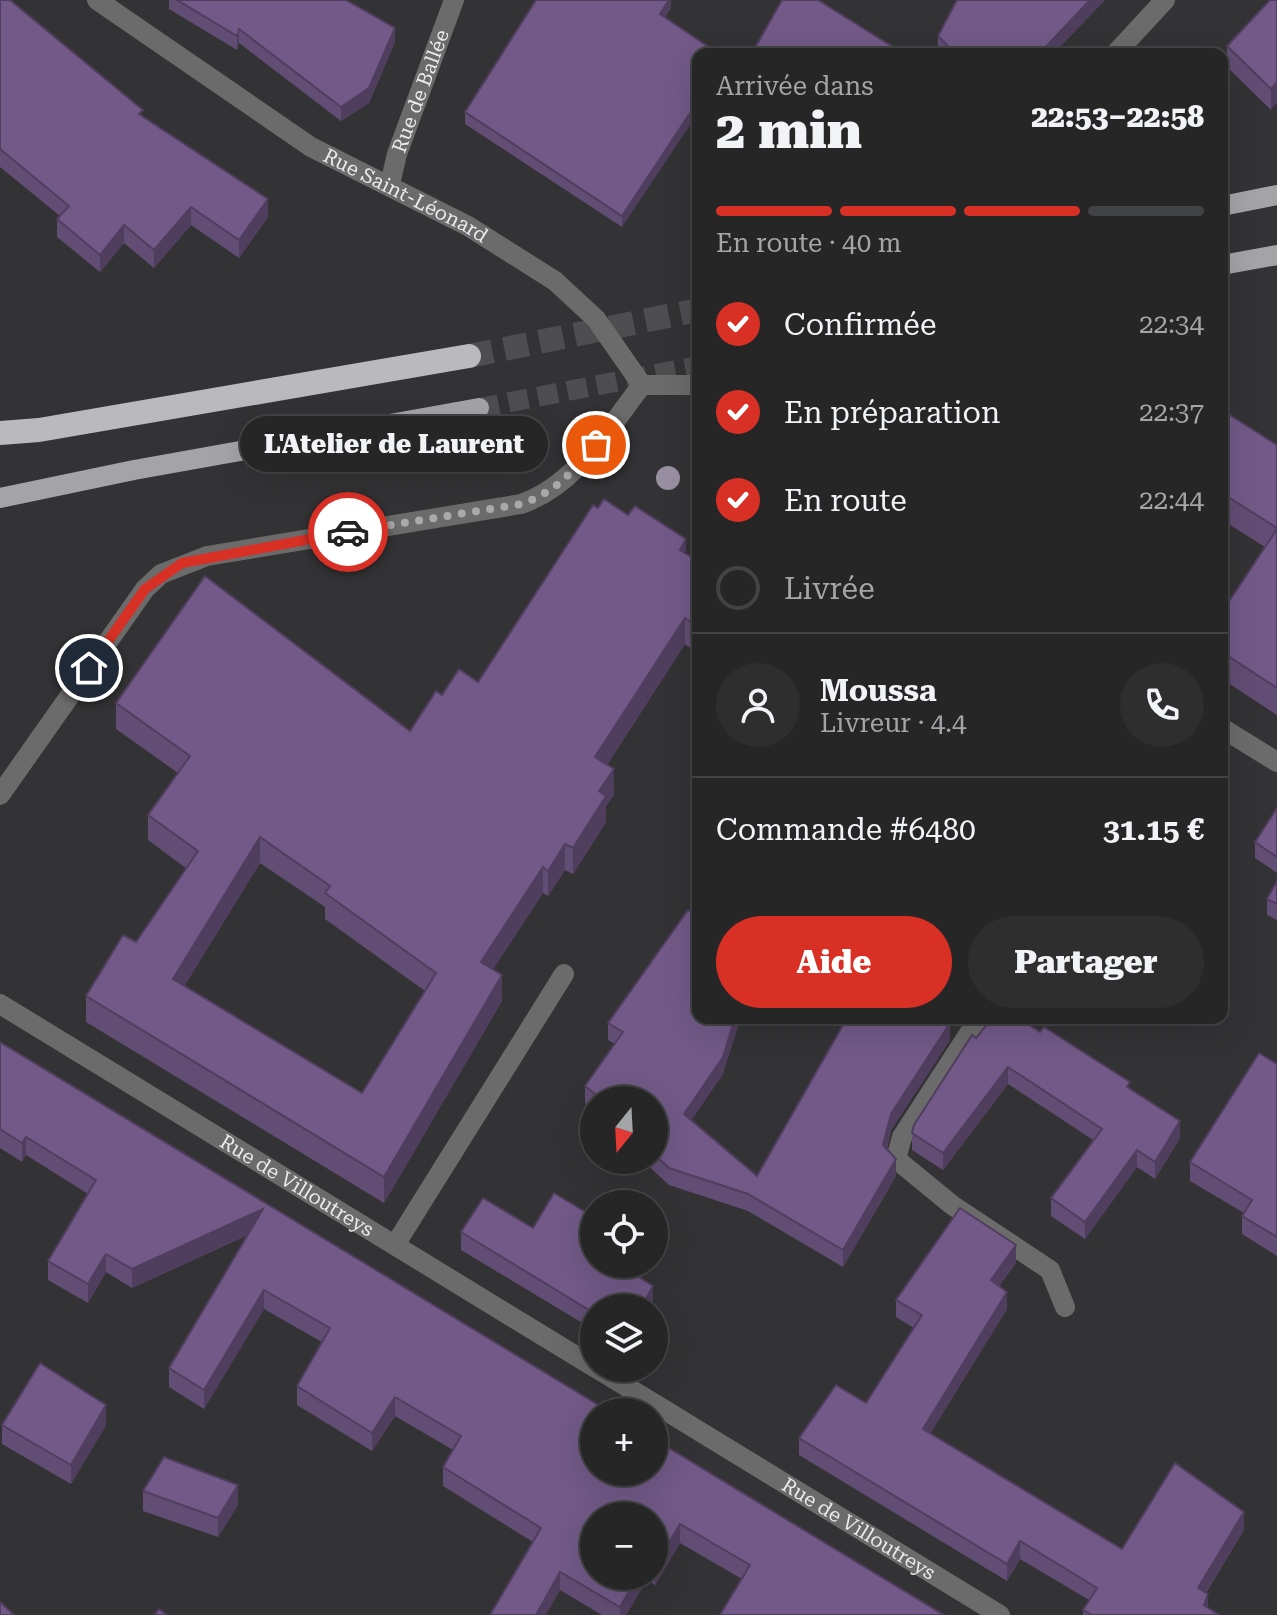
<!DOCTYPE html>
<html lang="fr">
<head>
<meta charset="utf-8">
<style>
  :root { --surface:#262627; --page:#2e2e2f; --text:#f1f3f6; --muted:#a4a5a7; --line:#424344; --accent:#d93025 }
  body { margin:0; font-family:"Roboto Serif",serif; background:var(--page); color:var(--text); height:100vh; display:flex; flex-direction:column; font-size:30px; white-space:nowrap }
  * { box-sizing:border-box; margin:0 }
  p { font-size:26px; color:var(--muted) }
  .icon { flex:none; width:44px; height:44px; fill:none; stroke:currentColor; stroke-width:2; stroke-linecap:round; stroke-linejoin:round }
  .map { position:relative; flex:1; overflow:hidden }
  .panel { position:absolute; left:692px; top:48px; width:536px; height:976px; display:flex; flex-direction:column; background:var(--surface); border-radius:16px; box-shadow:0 8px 32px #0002,0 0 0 2px var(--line) }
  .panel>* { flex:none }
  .needle { width:52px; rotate:198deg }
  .tools { position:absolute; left:580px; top:1086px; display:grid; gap:16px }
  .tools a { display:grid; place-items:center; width:88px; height:88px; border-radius:50%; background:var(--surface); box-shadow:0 8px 32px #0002,0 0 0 2px var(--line); font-size:40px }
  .pin { position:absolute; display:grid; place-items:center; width:68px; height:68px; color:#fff; margin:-34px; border:4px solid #fff; border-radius:50%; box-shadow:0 2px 8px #0007 }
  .courier { position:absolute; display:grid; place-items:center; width:80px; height:80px; margin:-40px; border:6px solid #d93025; border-radius:50%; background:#fff; color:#222; box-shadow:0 2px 10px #0007 }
  .bubble { position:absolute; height:56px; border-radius:28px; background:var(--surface); box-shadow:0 8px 32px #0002,0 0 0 2px var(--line); font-size:26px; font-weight:800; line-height:56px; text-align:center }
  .overview em { font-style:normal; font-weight:800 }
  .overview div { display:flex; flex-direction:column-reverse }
  .overview { display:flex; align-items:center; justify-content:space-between; height:136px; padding:0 24px }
  h1 { font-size:52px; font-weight:800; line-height:60px }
  .bar { display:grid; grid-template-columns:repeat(4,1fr); gap:12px 8px; align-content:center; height:96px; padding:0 24px }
  .bar i { height:10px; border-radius:6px; background:var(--line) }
  .bar .selected { background:var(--accent) }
  .bar p { grid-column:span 4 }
  .line { display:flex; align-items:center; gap:20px; padding:0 24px; border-top:2px solid var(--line) }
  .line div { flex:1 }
  .round { display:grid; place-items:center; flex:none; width:84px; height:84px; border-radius:42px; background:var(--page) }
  ol { padding:0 24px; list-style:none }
  li { display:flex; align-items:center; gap:24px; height:88px }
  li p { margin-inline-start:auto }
  li .icon { padding:8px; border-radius:50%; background:var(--accent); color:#fff; stroke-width:4 }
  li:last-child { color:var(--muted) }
  li i { width:44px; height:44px; border:4px solid var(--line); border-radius:50% }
  .button { display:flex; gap:16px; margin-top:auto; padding:16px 24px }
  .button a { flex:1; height:92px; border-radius:48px; background:var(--accent); color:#fff; font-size:32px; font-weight:800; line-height:92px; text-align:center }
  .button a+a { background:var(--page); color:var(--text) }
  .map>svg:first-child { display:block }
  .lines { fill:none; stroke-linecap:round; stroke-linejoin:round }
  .primary-tunnel { stroke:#4e4d4f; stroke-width:20; stroke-dasharray:20 10; stroke-linecap:butt }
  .motorway-tunnel { stroke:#4e4d4f; stroke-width:24; stroke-dasharray:24 12; stroke-linecap:butt }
  .service { stroke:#6c6b6c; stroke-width:20 }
  .minor { stroke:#6c6b6c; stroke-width:20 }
  .tertiary { stroke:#6c6b6c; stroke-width:20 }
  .primary { stroke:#a4a3a5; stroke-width:20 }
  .motorway { stroke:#bab9bc; stroke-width:24 }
  .tree { fill:#9890a0 }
  .wall { fill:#624d74; fill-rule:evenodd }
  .shaded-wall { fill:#503e5e }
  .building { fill:#725987; stroke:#503e5e; stroke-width:2; fill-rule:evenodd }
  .done { stroke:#aaa9ab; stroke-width:8; stroke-dasharray:0 14.4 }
  .route { stroke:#d93025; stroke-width:10 }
  .labels { text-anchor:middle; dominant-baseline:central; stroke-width:7; stroke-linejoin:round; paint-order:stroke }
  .street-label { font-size:20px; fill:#eae9eb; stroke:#333234 }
</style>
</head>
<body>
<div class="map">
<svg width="1277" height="1615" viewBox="0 0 1277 1615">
  <rect width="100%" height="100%" fill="#333234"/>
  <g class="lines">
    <path class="primary-tunnel" d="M479 408 698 366"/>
    <path class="motorway-tunnel" d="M469 356 698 310"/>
    <g class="service">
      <path d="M979 1018 902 1137 896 1159 952 1205 1050 1270 1065 1307"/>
      <path d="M395 1245 564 974"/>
    </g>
    <path class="minor" id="s1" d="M390 184 397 154 454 0"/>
    <g class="tertiary">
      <path id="s2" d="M97 0 311 147 468 226 555 281 596 319 642 385"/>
      <path d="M1115 54 1165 0"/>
      <path d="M642 385H698"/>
      <path d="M1222 728 1277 762"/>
      <path d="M0 795 145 589 161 574 207 556 521 504C576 485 607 430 642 385"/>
      <path id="s3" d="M0 1004 594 1367"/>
      <path id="s4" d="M596 1368 1000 1615"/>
    </g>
    <g class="primary">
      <path d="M1222 206 1277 195"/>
      <path d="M1222 265 1277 255"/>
      <path d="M0 498 134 470 479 408"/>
    </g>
    <path class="motorway" d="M0 433 39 430 469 356"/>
  </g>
  <circle class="tree" cx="668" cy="478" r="12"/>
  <g class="wall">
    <path d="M0 0 268 217 239 258 191 225 154 268 124 243 100 272 57 237V219L60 216 0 167Z"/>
    <path d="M169 0H346L395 42 369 103 341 121 239 43 237 50 169 9Z"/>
    <path d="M671 0V8L665 17 622 227 465 124V112Z"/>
    <path d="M957 0H1105L1053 54H941L938 51V36Z"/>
    <path d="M1277 0 1271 110 1227 67V46Z"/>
    <path d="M756 46 898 54H756Z"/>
    <path d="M1222 410 1277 445V715L1222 679V612L1265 547 1222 520Z"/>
    <path d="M686 554 698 561V653L685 644 607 765 614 795 606 806V822L573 874 565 870 548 896 543 893 493 969 502 1001 384 1203 86 1022V996L136 942 187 869 148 840V815L178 773 116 729V703L410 731 442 695 478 682ZM260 863 325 907V919L425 991 362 1093 184 986Z"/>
    <path d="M1277 808V873L1255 858V842Z"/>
    <path d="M1277 881V920L1267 915V899Z"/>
    <path d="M608 1023 723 1074 691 1120 757 1176 950 1040 891 1130 887 1149 896 1176 843 1267 748 1211 669 1185 642 1160H654V1100H594V1110L585 1103V1086L615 1044 608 1040Z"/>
    <path d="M976 1038 1130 1089 1180 1138 1155 1179 1137 1167 1085 1239 1051 1216V1198L1093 1140 1008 1084 943 1170 912 1150V1133Z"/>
    <path d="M0 1042 944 1615 742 1579 680 1543 655 1585 647 1580 626 1615H602L560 1590 533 1542 443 1486V1467L453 1450 395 1416 372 1451 297 1405V1386L322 1342 264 1309 204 1409 169 1387V1368L248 1235 132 1288 106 1272 88 1303 48 1280V1261L88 1194 26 1155 22 1162 0 1148ZM654 1516V1576H594Z"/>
    <path d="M1277 1064V1256L1242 1234V1216L1244 1213 1190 1181V1162Z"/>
    <path d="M461 1232 594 1264 653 1304 594 1308V1330L461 1250Z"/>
    <path d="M1016 1263 999 1286 1007 1309 930 1433 1122 1549 1244 1530 1206 1593 1208 1608 1219 1615H1083V1610L1089 1600 1020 1559 1007 1581 799 1455V1438L866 1403 914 1328 896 1317V1300Z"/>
    <path d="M2 1425H106L71 1484 2 1444Z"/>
    <path d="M143 1491 238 1505 218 1537 143 1511Z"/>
  </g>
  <g class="shaded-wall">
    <path d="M669 0H671V8L660 25V14Z"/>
    <path d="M1090 0H1105L1053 54H1039Z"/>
    <path d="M395 28V42L369 103 341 121V107Z"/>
    <path d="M239 29V43L237 50V36Z"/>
    <path d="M1277 82V103L1271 110V89Z"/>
    <path d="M698 101V113L622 227V216Z"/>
    <path d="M268 199V217L239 258V240Z"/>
    <path d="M191 207V225L154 268V250Z"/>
    <path d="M124 225V243L100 272V255Z"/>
    <path d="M686 539V565L680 550Z"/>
    <path d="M685 618V644L595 783V757Z"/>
    <path d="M614 769V795L606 806V822L573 874V848L599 791Z"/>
    <path d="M260 837V863L173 1005V979Z"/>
    <path d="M565 844V870L548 896V871Z"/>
    <path d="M543 867V893L481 988V962Z"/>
    <path d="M502 975V1001L384 1203V1177Z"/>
    <path d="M735 1018H741L723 1074 684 1131V1114Z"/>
    <path d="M950 1023V1040L891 1130 883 1162V1145L891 1114Z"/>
    <path d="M1008 1067V1084L943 1170V1153Z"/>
    <path d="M1180 1121V1138L1155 1179V1162Z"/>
    <path d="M26 1137V1155L22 1162V1143Z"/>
    <path d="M1137 1150V1167L1085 1239V1222Z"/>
    <path d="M896 1159V1176L843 1267V1250Z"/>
    <path d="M263 1209V1228L132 1288V1269Z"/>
    <path d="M1016 1245V1263L991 1298V1280Z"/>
    <path d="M106 1254V1272L88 1303V1284Z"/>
    <path d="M653 1286V1304L651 1308H641Z"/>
    <path d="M264 1290V1309L204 1409V1390Z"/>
    <path d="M1007 1292V1309L923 1446V1429Z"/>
    <path d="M395 1397V1416L372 1451V1433Z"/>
    <path d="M106 1405V1425L71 1484V1465Z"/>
    <path d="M238 1485V1505L218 1537V1518Z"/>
    <path d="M1244 1512V1530L1198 1605V1588Z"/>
    <path d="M680 1524V1543L655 1585V1567Z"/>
    <path d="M1020 1541V1559L1007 1581V1564Z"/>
    <path d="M560 1572V1590L546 1615H536Z"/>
    <path d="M638 1576H647V1580L626 1615H620V1607Z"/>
    <path d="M1208 1594V1612L1204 1605Z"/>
  </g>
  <g class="building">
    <path d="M0 0H10L143 110 139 114 268 199 239 240 191 207 154 250 124 225 100 255 57 219 69 206 0 149Z"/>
    <path d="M177 0H346L395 28 369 88 341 107 239 29 237 36Z"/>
    <path d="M536 0H669L660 14 719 54H698V101L622 216 465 112Z"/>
    <path d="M782 0H818L898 50 895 54H770L756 46Z"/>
    <path d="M957 0H1090L1039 54H956L938 36Z"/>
    <path d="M1270 0H1277V82L1271 89 1227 46Z"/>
    <path d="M1222 410 1277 445V528L1222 493Z"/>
    <path d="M604 499 628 515 635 506 686 539 680 550 698 561V627L685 618 595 757 614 769 599 791 606 796 573 848 565 844 548 871 543 867 481 962 502 975 384 1177 86 996 123 935 136 942 198 851 148 815 190 756 116 703 205 576 410 731 436 691 442 695 459 669 478 682 593 505 598 508ZM260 837 330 886 325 893 436 973 362 1093 173 979Z"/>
    <path d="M1277 529V688L1222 652V612Z"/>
    <path d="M1277 808V857L1255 842Z"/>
    <path d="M1277 881V904L1267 899Z"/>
    <path d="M688 910 698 917V1018H735L723 1057 684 1114 757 1176 847 1018H941L950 1023 891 1114 883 1145 896 1159 843 1250 748 1194 669 1168 654 1154V1100H603L585 1086 623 1032 608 1023Z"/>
    <path d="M992 1018H1018L1040 1032 1044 1027 1130 1082 1127 1087 1180 1121 1155 1162 1137 1150 1085 1222 1051 1198 1102 1129 1008 1067 943 1153 912 1133 914 1125 972 1035 976 1038Z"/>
    <path d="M0 1042 610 1412H594V1472H654V1439L944 1615H720L750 1565 680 1524 655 1567 654 1566V1516H594V1576H638L620 1607 560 1572 536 1615H490L541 1528 443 1467 461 1436 395 1397 372 1433 297 1386 330 1328 264 1290 204 1390 169 1368 263 1209 132 1269 106 1254 88 1284 48 1261 96 1180 26 1137 22 1143 0 1129Z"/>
    <path d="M1259 1053 1277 1064V1237L1242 1216 1252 1200 1190 1162Z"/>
    <path d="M554 1193 594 1217V1264H619L653 1286 641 1308H594V1313L461 1232 483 1198 533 1228Z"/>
    <path d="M960 1208 1016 1245 991 1280 1007 1292 923 1429 1122 1549 1175 1463 1244 1512 1198 1588 1208 1594 1204 1605 1219 1615H1092L1083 1610 1097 1588 1020 1541 1007 1564 799 1438 836 1385 866 1403 922 1315 896 1300Z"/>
    <path d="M40 1363 106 1405 71 1465 2 1425Z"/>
    <path d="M164 1457 238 1485 218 1518 143 1491Z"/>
    <path d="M0 1602 14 1615H0Z"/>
    <path d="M159 1609 167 1615H154Z"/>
  </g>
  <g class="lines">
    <path class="done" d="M348 532 521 504C556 492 572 472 596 445"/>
    <path class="route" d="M89 668 145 589 182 563 348 532"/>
  </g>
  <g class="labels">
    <g class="street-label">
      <text stroke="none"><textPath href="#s1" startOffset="98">Rue de Ballée</textPath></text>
      <text stroke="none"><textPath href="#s2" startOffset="366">Rue Saint-Léonard</textPath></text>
      <text stroke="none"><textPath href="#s3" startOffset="348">Rue de Villoutreys</textPath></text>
      <text stroke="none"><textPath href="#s4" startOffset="308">Rue de Villoutreys</textPath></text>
    </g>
  </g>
</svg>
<div class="tools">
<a><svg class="needle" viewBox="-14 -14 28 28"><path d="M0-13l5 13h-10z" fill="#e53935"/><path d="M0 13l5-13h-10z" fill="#a4a5a7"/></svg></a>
<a><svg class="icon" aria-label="locate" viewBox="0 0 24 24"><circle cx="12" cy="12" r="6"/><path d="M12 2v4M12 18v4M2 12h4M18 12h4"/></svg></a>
<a><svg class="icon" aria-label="layers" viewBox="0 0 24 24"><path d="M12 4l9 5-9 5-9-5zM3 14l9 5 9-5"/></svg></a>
<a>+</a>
<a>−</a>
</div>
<div class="pin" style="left:596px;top:445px;background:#ea580c"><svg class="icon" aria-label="bag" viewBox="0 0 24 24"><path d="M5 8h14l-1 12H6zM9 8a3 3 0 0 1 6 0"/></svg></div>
<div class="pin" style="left:89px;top:668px;background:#1f2937"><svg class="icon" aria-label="home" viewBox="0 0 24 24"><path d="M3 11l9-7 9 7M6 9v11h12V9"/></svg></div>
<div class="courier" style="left:348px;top:532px"><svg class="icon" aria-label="car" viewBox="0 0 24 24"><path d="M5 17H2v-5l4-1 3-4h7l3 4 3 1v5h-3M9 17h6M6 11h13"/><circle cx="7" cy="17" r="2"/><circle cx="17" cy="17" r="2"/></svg></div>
<div class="bubble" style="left:240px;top:416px;width:308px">L'Atelier de Laurent</div>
<section class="panel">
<div class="overview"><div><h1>2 min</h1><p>Arrivée dans</p></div><em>22:53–22:58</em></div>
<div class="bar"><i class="selected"></i><i class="selected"></i><i class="selected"></i><i></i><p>En route · 40 m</p></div>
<ol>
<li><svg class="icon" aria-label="check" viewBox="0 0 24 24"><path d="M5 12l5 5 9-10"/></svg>Confirmée<p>22:34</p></li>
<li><svg class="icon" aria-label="check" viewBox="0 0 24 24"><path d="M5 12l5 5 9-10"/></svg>En préparation<p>22:37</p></li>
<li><svg class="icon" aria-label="check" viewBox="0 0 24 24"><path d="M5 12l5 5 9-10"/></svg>En route<p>22:44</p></li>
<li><i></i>Livrée</li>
</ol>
<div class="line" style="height:144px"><a class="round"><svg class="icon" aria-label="person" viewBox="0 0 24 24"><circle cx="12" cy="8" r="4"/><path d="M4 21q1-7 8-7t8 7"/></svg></a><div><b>Moussa</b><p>Livreur · 4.4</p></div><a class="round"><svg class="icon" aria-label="phone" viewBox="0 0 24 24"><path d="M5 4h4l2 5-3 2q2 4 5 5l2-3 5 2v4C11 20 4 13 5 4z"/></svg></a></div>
<div class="line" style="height:104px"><div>Commande #6480</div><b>31.15 €</b></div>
<div class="button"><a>Aide</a><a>Partager</a></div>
</section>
</div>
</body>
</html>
